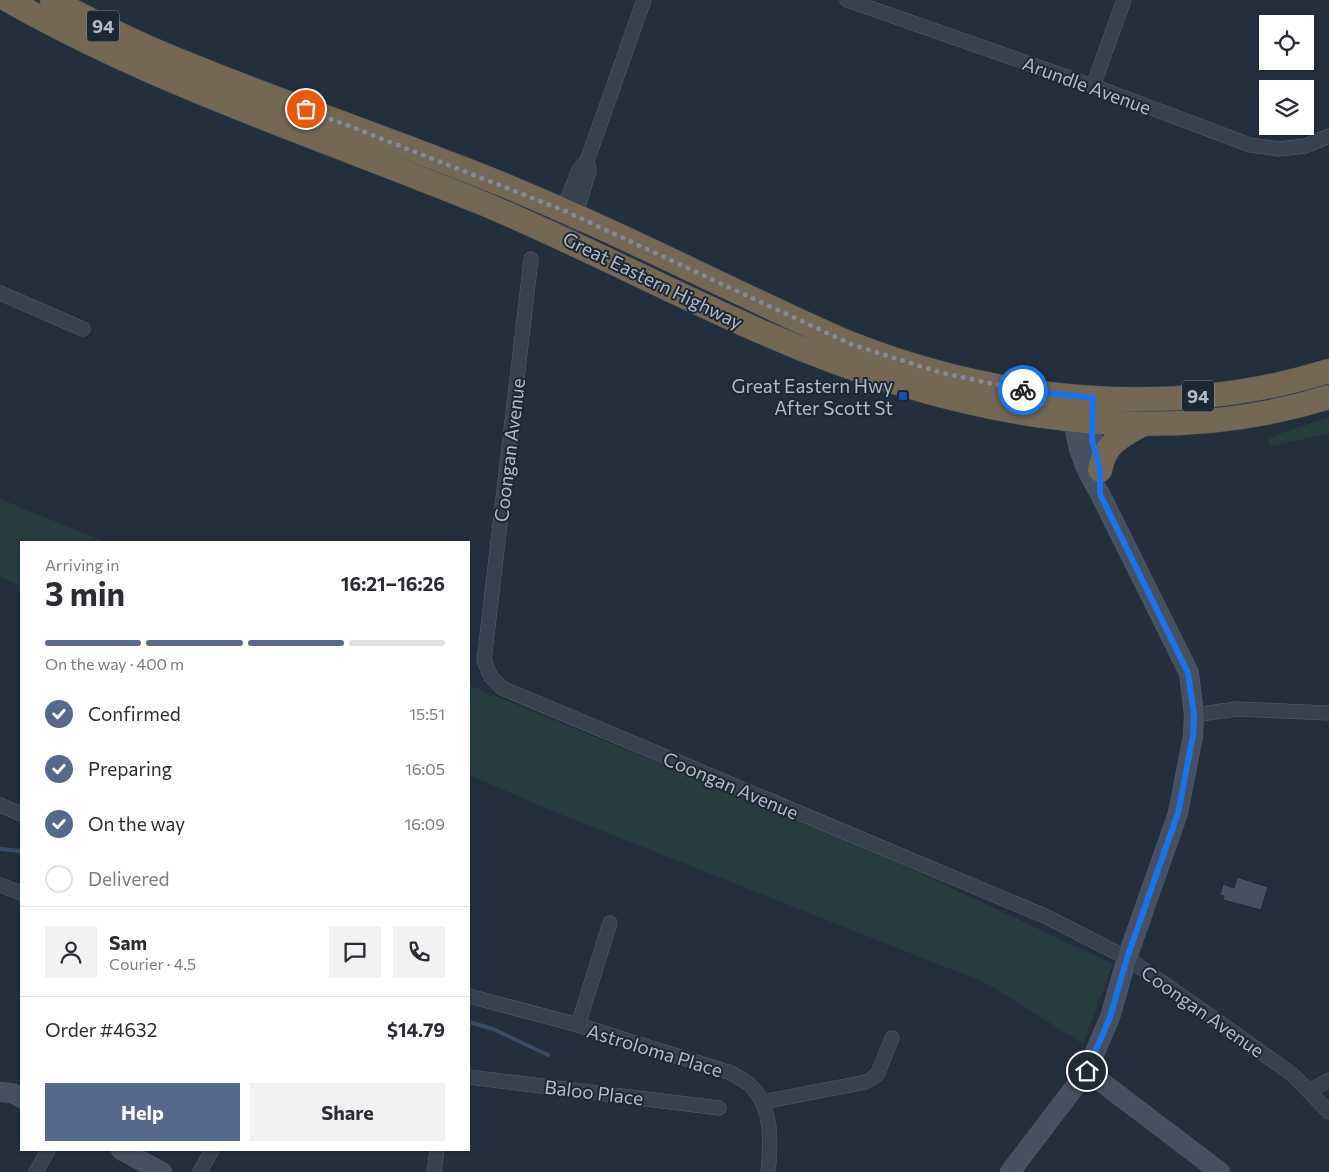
<!DOCTYPE html>
<html lang="en">
<head>
<meta charset="utf-8">
<style>
  :root { --surface:#fff; --page:#f2f2f3; --text:#2b2b33; --muted:#7c7c81; --line:#e1e1e2; --accent:#56698c }
  body { margin:0; font-family:Commissioner,sans-serif; background:var(--page); color:var(--text); height:100vh; display:flex; flex-direction:column; font-size:19px; white-space:nowrap }
  * { box-sizing:border-box; margin:0 }
  p { font-size:16px; color:var(--muted) }
  .icon { flex:none; width:28px; height:28px; fill:none; stroke:currentColor; stroke-width:2; stroke-linecap:round; stroke-linejoin:round }
  .map { position:relative; flex:1; overflow:hidden }
  .sheet { position:absolute; left:20px; top:541px; width:450px; height:610px; display:flex; flex-direction:column; background:var(--surface); border-radius:0px; box-shadow:0 1px 4px #0004 }
  .sheet>* { flex:none }
  .controls { position:absolute; left:1259px; top:15px; display:grid; gap:10px }
  .controls a { display:grid; place-items:center; width:55px; height:55px; border-radius:0px; background:var(--surface); box-shadow:0 1px 4px #0004; font-size:25px }
  .pin { position:absolute; display:grid; place-items:center; width:42px; height:42px; color:#fff; margin:-21px; border:2px solid #fff; border-radius:50%; box-shadow:0 1px 5px #0007 }
  .courier { position:absolute; display:grid; place-items:center; width:50px; height:50px; margin:-25px; border:4px solid #1a73e8; border-radius:50%; background:#fff; color:#222; box-shadow:0 1px 6px #0007 }
  .head em { font-style:normal; font-weight:700 }
  .head div { display:flex; flex-direction:column-reverse }
  .head { display:flex; align-items:center; justify-content:space-between; height:85px; padding:0 25px }
  h1 { font-size:32px; font-weight:700; line-height:38px }
  .bar { display:grid; grid-template-columns:repeat(4,1fr); gap:8px 5px; align-content:center; height:60px; padding:0 25px }
  .bar i { height:6px; border-radius:4px; background:var(--line) }
  .bar .active { background:var(--accent) }
  .bar p { grid-column:span 4 }
  .line { display:flex; align-items:center; gap:12px; padding:0 25px; border-top:1px solid var(--line) }
  .line div { flex:1 }
  .round { display:grid; place-items:center; flex:none; width:52px; height:52px; border-radius:0px; background:var(--page) }
  ol { padding:0 25px; list-style:none }
  li { display:flex; align-items:center; gap:15px; height:55px }
  li p { margin-inline-start:auto }
  li .icon { padding:5px; border-radius:50%; background:var(--accent); color:#fff; stroke-width:4 }
  li:last-child { color:var(--muted) }
  li i { width:28px; height:28px; border:2px solid var(--line); border-radius:50% }
  .action { display:flex; gap:10px; margin-top:auto; padding:10px 25px }
  .action a { flex:1; height:58px; border-radius:0px; background:var(--accent); color:#fff; font-size:20px; font-weight:700; line-height:58px; text-align:center }
  .action a+a { background:var(--page); color:var(--text) }
  .map>svg:first-child { display:block }
  .green { fill:#263c3f }
  .lines { fill:none; stroke-linecap:round; stroke-linejoin:round }
  .stream { stroke:#394c67; stroke-width:4 }
  .building { fill:#455162; stroke:#1f2835 }
  .street-casing { stroke:#565f6c; stroke-width:15 }
  .secondary-casing { stroke:#565f6c; stroke-width:20 }
  .highway-casing { stroke:#434c59; stroke-width:25 }
  .street { stroke:#38414e; stroke-width:14 }
  .secondary { stroke:#465061; stroke-width:19 }
  .highway { stroke:#746855; stroke-width:24 }
  .done { stroke:#828b98; stroke-width:5; stroke-dasharray:0 9 }
  .route { stroke:#1a73e8; stroke-width:6 }
  .transit-dot { fill:#1a4fb4; stroke:#1d2633; stroke-width:2 }
  .labels { text-anchor:middle; dominant-baseline:central; stroke-width:4; stroke-linejoin:round; paint-order:stroke }
  .shield { fill:#1d2633; stroke:#878f9c; stroke-width:1 }
  .shield-label { font-size:18px; font-weight:bold; fill:#b4bcc9 }
  .street-label { font-size:19px; fill:#b4bcc9; stroke:#1d2633 }
  .poi-label { font-size:19px; fill:#b4bcc9; stroke:#1d2633; text-anchor:end }
</style>
</head>
<body>
<div class="map">
<svg width="1329" height="1172" viewBox="0 0 1329 1172">
  <rect width="100%" height="100%" fill="#242f3e"/>
  <g class="green">
    <path d="M1329 417V433L1269 447 1268 438Z"/>
    <path d="M0 499 106 542H21V586L0 577Z"/>
    <path d="M469 685 881 855 1113 964 1083 1044 988 984 560 814 469 775Z"/>
  </g>
  <g class="lines">
    <g class="stream">
      <path d="M0 849 21 851"/>
      <path d="M469 1022 493 1029 548 1055"/>
    </g>
  </g>
  <path class="building" d="M1237 877 1268 887 1261 910 1223 900 1224 896 1220 895 1223 884 1234 888Z"/>
  <g class="lines">
    <g class="street-casing">
      <g id="street">
        <path d="M847 0 1093 86 1250 145 1279 149 1305 146 1329 136"/>
        <path d="M1093 86 1124 0"/>
        <path d="M554 233 579 170 587 161 644 0"/>
        <path d="M568 239 589 171 587 161"/>
        <path d="M531 259 484 661 491 677 502 688 1047 917 1127 958 1216 1020 1293 1075 1329 1112"/>
        <path d="M0 293 83 329"/>
        <path d="M1194 715 1236 709 1329 713"/>
        <path d="M0 805 21 814"/>
        <path d="M0 885 21 893"/>
        <path d="M469 996 578 1025 731 1073C738 1077 746 1081 751 1086 773 1108 771 1143 768 1172"/>
        <path d="M578 1025 610 923"/>
        <path d="M469 1077 719 1108"/>
        <path d="M1309 1091 1329 1080"/>
        <path d="M763 1102 866 1082 877 1075 892 1038"/>
        <path d="M36 1172 48 1150"/>
        <path d="M200 1172 212 1150"/>
        <path d="M434 1172 437 1150"/>
      </g>
    </g>
    <g class="secondary-casing">
      <g id="secondary">
        <path d="M1092 407V440L1100 473"/>
        <path d="M1087 1071 1220 1172"/>
        <path d="M0 1092 12 1093 21 1098"/>
        <path d="M121 1150 162 1172"/>
        <path d="M1010 1172 1087 1071 1110 1017 1127 958 1178 813 1193 736 1194 715 1189 673 1100 494C1084 468 1072 439 1074 407"/>
      </g>
    </g>
    <g class="highway-casing">
      <g id="highway">
        <path d="M8 0C157 85 323 138 482 203 580 244 674 294 771 336 944 411 1145 455 1329 397"/>
        <path d="M52 0C86 18 121 36 156 51 267 98 382 136 494 181 578 215 660 255 742 294 779 311 816 330 854 345 1003 403 1176 419 1329 371"/>
        <path d="M1100 470C1105 443 1120 437 1143 424"/>
      </g>
    </g>
    <use href="#street" class="street"/>
    <use href="#secondary" class="secondary"/>
    <use href="#highway" class="highway"/>
  </g>
  <g class="lines">
    <path class="done" d="M306 109 563 210 853 345 942 373 1023 390"/>
    <path class="route" d="M1023 390 1093 398 1092 440 1100 470V494L1188 673 1194 715 1193 736 1178 813 1127 958 1110 1017 1087 1071"/>
  </g>
  <rect class="transit-dot" x="898" y="391" width="10" height="10" rx="2.5"/>
  <g class="labels">
    <g class="shield">
      <rect x="87" y="10.5" width="32" height="31" rx="4"/>
      <rect x="1182" y="380.5" width="32" height="31" rx="4"/>
    </g>
    <g class="shield-label">
      <text x="103" y="26">94</text>
      <text x="1198" y="396">94</text>
    </g>
    <g class="street-label">
      <text transform="translate(1087 85) rotate(20)">Arundle Avenue</text>
      <text transform="translate(653 280) rotate(26)">Great Eastern Highway</text>
      <text transform="translate(509 450) rotate(-83)">Coongan Avenue</text>
      <text transform="translate(731 785) rotate(23)">Coongan Avenue</text>
      <text transform="translate(1203 1011) rotate(35)">Coongan Avenue</text>
      <text transform="translate(655 1050) rotate(17)">Astroloma Place</text>
      <text transform="translate(594 1092) rotate(7)">Baloo Place</text>
    </g>
    <g class="poi-label">
      <text x="893" y="385">Great Eastern Hwy<tspan x="893" dy="22">After Scott St</tspan></text>
    </g>
  </g>
</svg>
<div class="controls">
<a><svg class="icon" aria-label="locate" viewBox="0 0 24 24"><circle cx="12" cy="12" r="6"/><path d="M12 2v4M12 18v4M2 12h4M18 12h4"/></svg></a>
<a><svg class="icon" aria-label="layers" viewBox="0 0 24 24"><path d="M12 4l9 5-9 5-9-5zM3 14l9 5 9-5"/></svg></a>
</div>
<div class="pin" style="left:306px;top:109px;background:#ea580c"><svg class="icon" aria-label="bag" viewBox="0 0 24 24"><path d="M5 8h14l-1 12H6zM9 8a3 3 0 0 1 6 0"/></svg></div>
<div class="pin" style="left:1087px;top:1071px;background:#1f2937"><svg class="icon" aria-label="home" viewBox="0 0 24 24"><path d="M3 11l9-7 9 7M6 9v11h12V9"/></svg></div>
<div class="courier" style="left:1023px;top:390px"><svg class="icon" aria-label="bike" viewBox="0 0 24 24"><circle cx="6" cy="16" r="4"/><circle cx="18" cy="16" r="4"/><path d="M6 16l4-8h5l3 8M10 8l3 8H6M13 5h3"/></svg></div>
<section class="sheet">
<div class="head"><div><h1>3 min</h1><p>Arriving in</p></div><em>16:21–16:26</em></div>
<div class="bar"><i class="active"></i><i class="active"></i><i class="active"></i><i></i><p>On the way · 400 m</p></div>
<ol>
<li><svg class="icon" aria-label="check" viewBox="0 0 24 24"><path d="M5 12l5 5 9-10"/></svg>Confirmed<p>15:51</p></li>
<li><svg class="icon" aria-label="check" viewBox="0 0 24 24"><path d="M5 12l5 5 9-10"/></svg>Preparing<p>16:05</p></li>
<li><svg class="icon" aria-label="check" viewBox="0 0 24 24"><path d="M5 12l5 5 9-10"/></svg>On the way<p>16:09</p></li>
<li><i></i>Delivered</li>
</ol>
<div class="line" style="height:90px"><a class="round"><svg class="icon" aria-label="person" viewBox="0 0 24 24"><circle cx="12" cy="8" r="4"/><path d="M4 21q1-7 8-7t8 7"/></svg></a><div><b>Sam</b><p>Courier · 4.5</p></div><a class="round"><svg class="icon" aria-label="chat" viewBox="0 0 24 24"><path d="M4 5h16v11H9l-5 4z"/></svg></a><a class="round"><svg class="icon" aria-label="phone" viewBox="0 0 24 24"><path d="M5 4h4l2 5-3 2q2 4 5 5l2-3 5 2v4C11 20 4 13 5 4z"/></svg></a></div>
<div class="line" style="height:65px"><div>Order #4632</div><b>$14.79</b></div>
<div class="action"><a>Help</a><a>Share</a></div>
</section>
</div>
</body>
</html>
